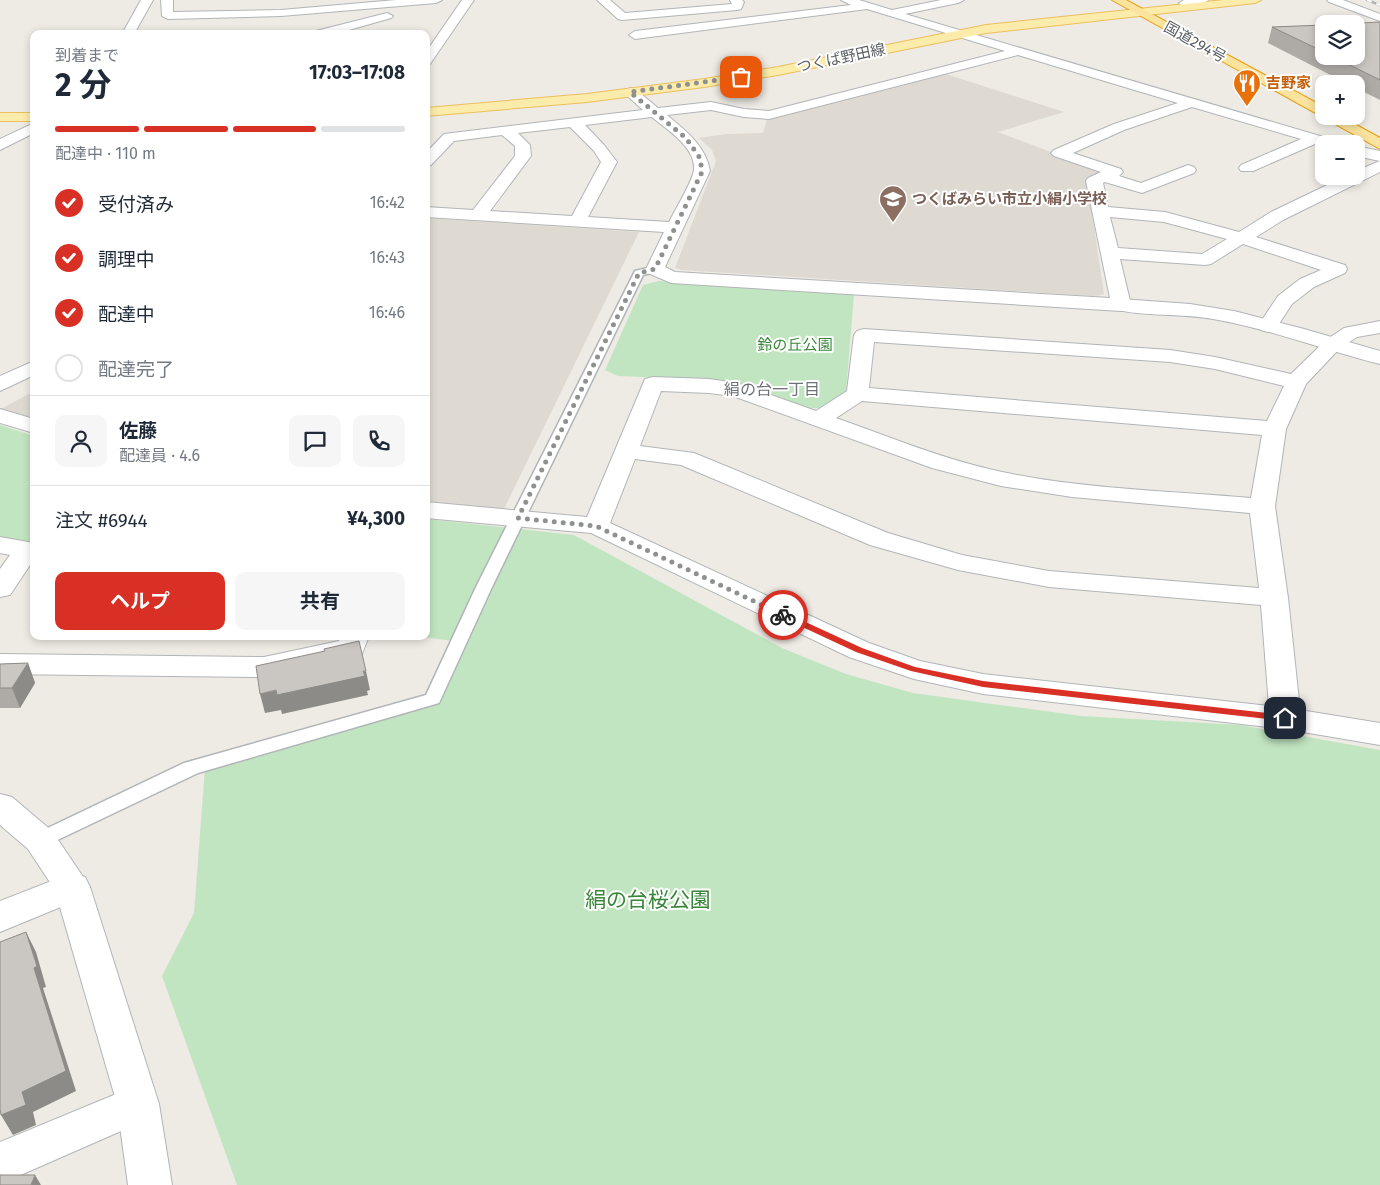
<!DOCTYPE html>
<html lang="ja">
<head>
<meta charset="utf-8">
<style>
  :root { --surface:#fff; --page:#f6f6f7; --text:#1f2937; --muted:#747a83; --line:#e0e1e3; --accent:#d93025 }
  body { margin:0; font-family:"Fira Sans","Noto Sans JP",sans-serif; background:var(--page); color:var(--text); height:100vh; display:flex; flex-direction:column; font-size:19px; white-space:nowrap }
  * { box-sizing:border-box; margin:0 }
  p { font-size:16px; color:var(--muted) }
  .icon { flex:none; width:28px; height:28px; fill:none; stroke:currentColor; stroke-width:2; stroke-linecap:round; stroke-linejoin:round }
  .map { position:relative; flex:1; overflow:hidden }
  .details { position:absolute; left:30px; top:30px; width:400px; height:610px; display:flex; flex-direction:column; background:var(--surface); border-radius:10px; box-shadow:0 2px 8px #0003 }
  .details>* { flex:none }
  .buttons { position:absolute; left:1315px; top:15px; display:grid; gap:10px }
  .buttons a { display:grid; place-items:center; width:50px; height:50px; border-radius:10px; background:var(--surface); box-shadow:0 2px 8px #0003; font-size:25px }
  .pin { position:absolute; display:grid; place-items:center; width:42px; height:42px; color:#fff; margin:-21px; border-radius:10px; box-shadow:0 2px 8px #0006 }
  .courier { position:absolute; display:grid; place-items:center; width:50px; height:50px; margin:-25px; border:4px solid #d93025; border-radius:50%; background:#fff; color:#222; box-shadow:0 1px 6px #0007 }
  .summary em { font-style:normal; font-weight:700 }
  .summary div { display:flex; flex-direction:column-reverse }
  .summary { display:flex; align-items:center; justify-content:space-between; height:85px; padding:0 25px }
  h1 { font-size:32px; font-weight:700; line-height:38px }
  .bar { display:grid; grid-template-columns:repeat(4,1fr); gap:8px 5px; align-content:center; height:60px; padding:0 25px }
  .bar i { height:6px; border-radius:4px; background:var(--line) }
  .bar .on { background:var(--accent) }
  .bar p { grid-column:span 4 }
  .line { display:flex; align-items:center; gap:12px; padding:0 25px; border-top:1px solid var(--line) }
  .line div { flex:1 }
  .round { display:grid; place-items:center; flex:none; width:52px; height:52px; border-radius:10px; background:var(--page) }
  ol { padding:0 25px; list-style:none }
  li { display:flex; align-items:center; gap:15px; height:55px }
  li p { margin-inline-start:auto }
  li .icon { padding:5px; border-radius:50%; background:var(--accent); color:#fff; stroke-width:4 }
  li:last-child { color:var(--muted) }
  li i { width:28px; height:28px; border:2px solid var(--line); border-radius:50% }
  .primary-button { display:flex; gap:10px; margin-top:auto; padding:10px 25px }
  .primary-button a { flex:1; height:58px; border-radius:10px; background:var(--accent); color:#fff; font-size:20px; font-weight:700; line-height:58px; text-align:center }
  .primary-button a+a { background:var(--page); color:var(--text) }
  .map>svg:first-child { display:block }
  .education { fill:#dedad2 }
  .green { fill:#c2e5c1 }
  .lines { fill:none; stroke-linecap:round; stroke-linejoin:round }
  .service-casing { stroke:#b1b5b8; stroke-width:3 }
  .minor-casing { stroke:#b1b5b8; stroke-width:2 }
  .tertiary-casing { stroke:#b1b5b8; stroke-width:2 }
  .primary-casing { stroke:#ecbf5f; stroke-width:2 }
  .trunk-casing { stroke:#e99b09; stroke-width:2 }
  .service { fill:#fff; fill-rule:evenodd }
  .minor { fill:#fff; fill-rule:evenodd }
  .tertiary { fill:#fff; fill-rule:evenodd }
  .primary { fill:#fcecab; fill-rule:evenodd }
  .trunk { fill:#fae39e; fill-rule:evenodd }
  .rail-casing { stroke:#b2b3b4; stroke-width:2.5 }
  .rail { stroke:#fff; stroke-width:2; stroke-dasharray:5; stroke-linecap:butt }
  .wall { fill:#aeaaa6 }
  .shaded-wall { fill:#8d8b87 }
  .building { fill:#cac6c1; stroke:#8d8b87 }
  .route { fill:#d93025 }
  .done { stroke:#8f9191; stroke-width:5; stroke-dasharray:0 9 }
  .labels { text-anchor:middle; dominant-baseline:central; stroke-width:4; stroke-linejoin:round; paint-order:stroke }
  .far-street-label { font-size:15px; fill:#5c6064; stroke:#fff }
  .far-food-label { font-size:15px; font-weight:bold; fill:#c56008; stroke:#fff; text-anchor:start }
  .far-education-label { font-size:15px; font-weight:bold; fill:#785e54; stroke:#fff; text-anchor:start }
  .far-park-label { font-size:15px; fill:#39863a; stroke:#fff }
  .far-neighbourhood-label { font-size:16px; fill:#6d7276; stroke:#fff }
  .near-park-label { font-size:21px; fill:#39863a; stroke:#fff }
</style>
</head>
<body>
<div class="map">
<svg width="1380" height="1185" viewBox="0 0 1380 1185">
  <rect width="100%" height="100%" fill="#eeebe4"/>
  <g class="education">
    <path d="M943 73 1064 112 998 132 1104 172 1087 179 1104 294 1095 296 681 270 675 268 716 161 712 150 699 138 726 134 763 133 767 119Z"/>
    <path d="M426 218 639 232 504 509 426 501Z"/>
    <path d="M34 391V418L1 409Z"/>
  </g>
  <g class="green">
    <path d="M659 281 854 294 846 392 822 408H808L770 394 735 384 692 379 618 376 605 370 643 285Z"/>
    <path d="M0 425 34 436V542L18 541 0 536Z"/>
    <path d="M426 519 574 535 782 648 846 674 913 693 1081 716 1240 725 1380 750V1185H237L162 976 194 913 205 768 441 703 453 641 414 636H426Z"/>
  </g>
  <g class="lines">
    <g class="service-casing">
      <path id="service" d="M655 266 660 269 659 271 643 275 492 587 439 703 198 773 47 845 40 848 33 845 30 840 33 835 184 763 426 695 476 587 634 273 635 271Z"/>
    </g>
    <g class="minor-casing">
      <g id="minor">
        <path d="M141 0H153L134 34H122Z"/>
        <path d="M161 0H173V12L281 10 396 0H442L436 3 281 16 168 19 162 16Z"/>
        <path d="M597 0H610L625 13 732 4 730 0H742L744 2 741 9 737 10 622 20 618 19Z"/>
        <path d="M841 0H859L892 10 941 0H964L958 3 905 14 1337 141 1339 144H1324V146L1315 144 1253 171H1241L1239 168 1241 165 1301 139 1192 107 1124 130 1073 153 1121 169 1123 172 1119 176 1141 183 1188 165 1194 167 1196 170 1194 173 1142 193 1105 182 1103 183 1108 207 1165 212 1239 232 1271 212 1346 176H1356V171L1380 161V172L1283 220 1256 237 1345 265 1347 269 1345 273 1314 287 1292 304 1275 330 1268 332 1261 330 1258 326 1278 296 1300 279 1321 270 1243 244 1211 264 1205 265 1120 259 1131 305 1128 309 1121 311 671 283 648 273 646 269 664 232 426 217V207L473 210 515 156V146L502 135 454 141 431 165 426 167V153L444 134 643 110 623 92 630 88 635 89 658 108 711 102 744 109 769 111 1005 51 867 9 635 39 629 35 635 31 851 5ZM1018 55 1178 103 1114 124 1054 150 1051 153 1054 156 1101 172 1088 178 1086 181 1110 298 675 272 665 267 710 171C706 146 686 131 667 115L711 110 744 117 769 119ZM652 117C667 130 696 147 694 170 693 180 674 212 669 222L588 217 617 162 604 145 585 125ZM570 127 594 151 601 162 572 216 490 211 531 156 530 145 518 133ZM1110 217 1164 222 1227 239 1202 254 1118 248Z"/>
        <path d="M1184 0H1209L1201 4 1203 6 1201 8 1197 9 1181 5 1179 3Z"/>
        <path d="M1327 0H1343L1380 14V21L1329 2Z"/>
        <path d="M387 13 393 16 391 18 335 34H314L316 31Z"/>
        <path d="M34 123V133L0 150V139Z"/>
        <path d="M1356 146 1380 151V161L1356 156Z"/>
        <path d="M1380 321V333L1357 337 1340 348 1306 384 1286 429 1275 506 1288 598 1300 710 1380 723V745L1285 729 983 694 914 679 849 657 591 533 426 518V502L587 517 645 379 653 377 709 379 737 383 816 411 847 391 854 335 857 331 864 329 1170 350 1215 357 1291 374 1326 340 1344 328ZM874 342 1170 362 1215 369 1284 386 1267 421 869 388ZM661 391 709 393 733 396 932 468 1001 486 1072 497 1250 513 1259 588 1049 571 962 555 888 533 694 453 640 446ZM862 401 1262 435 1251 498C1168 491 1083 489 1002 472 945 460 890 437 836 418ZM635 459 681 465 870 545 958 570 1049 587 1261 605 1269 706 983 674 920 661 869 643 610 523Z"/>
        <path d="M0 409 34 419V433L0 423Z"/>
        <path d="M0 537 34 543V559L10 595 0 597V569L10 555 0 553Z"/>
        <path d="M341 636H369L362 654 264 677 0 674V654L264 657 339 641Z"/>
        <path d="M72 873 85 877 90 887 85 897 0 932V901Z"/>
        <path d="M138 1085 153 1091 159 1104 153 1117 0 1184V1142Z"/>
      </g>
    </g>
    <g class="tertiary-casing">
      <g id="tertiary">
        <path d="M462 0H474L430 64 426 65V52Z"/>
        <path d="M1121 299 1190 304 1234 311 1304 329 1380 351V364C1324 350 1270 329 1213 319 1181 313 1144 317 1114 309L1111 305 1114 301Z"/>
        <path d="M34 361V375L0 391V376Z"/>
        <path d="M0 794 12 797 52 831 90 887 159 1104 172 1185H128L117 1104 55 890 28 849 0 825Z"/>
      </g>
    </g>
    <g class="primary-casing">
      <g id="primary">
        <path d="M1224 0H1261L1255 3 986 33 778 75 704 87 587 102 426 116V108L587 94 704 79 778 67 986 25Z"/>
        <rect x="0" y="113" width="34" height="8"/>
      </g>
    </g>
    <g class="trunk-casing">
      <path id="trunk" d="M1112 0H1126L1324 107V116H1340L1380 138V149Z"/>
    </g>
    <use href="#service" class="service"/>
    <use href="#minor" class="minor"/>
    <use href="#tertiary" class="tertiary"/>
    <use href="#primary" class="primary"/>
    <use href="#trunk" class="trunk"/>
    <g class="rail-casing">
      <path id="rail" d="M1367 0 1380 5"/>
    </g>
    <use href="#rail" class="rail"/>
  </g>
  <g class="wall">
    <path d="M1380 22V100L1356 88V84H1348L1268 43 1272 27 1324 25V56H1356Z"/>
    <path d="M28 663 35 683 20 708H0V664Z"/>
  </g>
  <g class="shaded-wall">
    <path d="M28 663 35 683 20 708 12 688Z"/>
    <path d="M366 671 370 690 367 691 368 695 282 714 281 710 265 713 260 694Z"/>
    <path d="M26 932 36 952 46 987 43 988 76 1091 33 1112 36 1125 13 1135 1 1115 22 1092Z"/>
    <path d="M35 1175 41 1185H31Z"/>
  </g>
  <g class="building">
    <path d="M1380 22V80L1332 56H1356V24H1340Z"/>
    <path d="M1324 25V52L1272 27Z"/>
    <path d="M359 641 366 671H363L365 676 277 695 276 690 260 694 256 666 325 651 324 649Z"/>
    <path d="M28 663 12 688H0V664Z"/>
    <path d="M26 932 37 966 34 968 66 1071 22 1092 26 1105 1 1115 0 1109V942Z"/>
    <path d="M0 1175H35L31 1185H0Z"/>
  </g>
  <path class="route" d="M781 613H786L862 648 915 667 983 681 1285 715 1290 718 1285 721 983 687 911 671 856 652 781 617Z"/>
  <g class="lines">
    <path class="done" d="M741 77 630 92 686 138 700 158 702 172 655 269 639 273 518 518 596 526 783 615"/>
  </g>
  <defs>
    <g id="restaurant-pin" transform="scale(1.4375)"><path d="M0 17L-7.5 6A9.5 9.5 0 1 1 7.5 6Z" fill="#e8710a" stroke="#fff"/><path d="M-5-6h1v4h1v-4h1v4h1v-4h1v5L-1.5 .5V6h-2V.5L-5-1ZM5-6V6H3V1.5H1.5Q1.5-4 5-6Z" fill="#fff"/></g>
    <g id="school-pin" transform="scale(1.4375)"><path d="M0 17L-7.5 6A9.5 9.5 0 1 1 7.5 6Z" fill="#8d6e63" stroke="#fff"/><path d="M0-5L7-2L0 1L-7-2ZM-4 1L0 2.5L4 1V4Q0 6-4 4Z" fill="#fff"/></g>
  </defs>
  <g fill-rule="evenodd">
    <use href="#restaurant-pin" x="1247" y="83"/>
    <use href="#school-pin" x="893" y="199"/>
  </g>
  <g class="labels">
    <g class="far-street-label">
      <text transform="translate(1195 42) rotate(29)">国道294号</text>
      <text transform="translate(841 58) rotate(-12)">つくば野田線</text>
    </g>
    <g class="far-food-label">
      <text x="1266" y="83">吉野家</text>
    </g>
    <g class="far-education-label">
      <text x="912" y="199">つくばみらい市立小絹小学校</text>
    </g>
    <g class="far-park-label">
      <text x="795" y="345">鈴の丘公園</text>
    </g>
    <g class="far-neighbourhood-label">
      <text x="772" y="389">絹の台一丁目</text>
    </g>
    <g class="near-park-label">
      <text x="648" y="900">絹の台桜公園</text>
    </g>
  </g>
</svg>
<div class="buttons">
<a><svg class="icon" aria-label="layers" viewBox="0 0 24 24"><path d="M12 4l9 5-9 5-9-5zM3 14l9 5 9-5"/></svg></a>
<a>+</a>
<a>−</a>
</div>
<div class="pin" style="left:741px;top:77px;background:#ea580c"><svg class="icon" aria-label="bag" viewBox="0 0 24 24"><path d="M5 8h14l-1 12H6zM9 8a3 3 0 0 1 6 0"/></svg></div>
<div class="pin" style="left:1285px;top:718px;background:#1f2937"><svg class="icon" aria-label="home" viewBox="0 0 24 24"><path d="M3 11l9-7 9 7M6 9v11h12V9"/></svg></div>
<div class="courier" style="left:783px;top:615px"><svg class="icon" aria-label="bike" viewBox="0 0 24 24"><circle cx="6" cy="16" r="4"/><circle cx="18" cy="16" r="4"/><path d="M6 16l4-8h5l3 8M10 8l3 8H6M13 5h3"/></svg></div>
<section class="details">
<div class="summary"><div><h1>2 分</h1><p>到着まで</p></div><em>17:03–17:08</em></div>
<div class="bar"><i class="on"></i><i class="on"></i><i class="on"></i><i></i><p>配達中 · 110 m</p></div>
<ol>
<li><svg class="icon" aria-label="check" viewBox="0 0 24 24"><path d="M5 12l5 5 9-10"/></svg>受付済み<p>16:42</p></li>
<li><svg class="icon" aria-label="check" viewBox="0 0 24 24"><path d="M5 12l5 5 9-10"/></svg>調理中<p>16:43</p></li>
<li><svg class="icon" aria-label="check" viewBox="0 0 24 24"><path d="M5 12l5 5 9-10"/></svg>配達中<p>16:46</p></li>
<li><i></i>配達完了</li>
</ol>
<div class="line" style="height:90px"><a class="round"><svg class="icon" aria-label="person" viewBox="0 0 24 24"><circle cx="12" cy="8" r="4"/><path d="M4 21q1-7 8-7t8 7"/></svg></a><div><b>佐藤</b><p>配達員 · 4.6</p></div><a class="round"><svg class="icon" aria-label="chat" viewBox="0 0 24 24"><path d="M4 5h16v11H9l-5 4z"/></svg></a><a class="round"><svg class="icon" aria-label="phone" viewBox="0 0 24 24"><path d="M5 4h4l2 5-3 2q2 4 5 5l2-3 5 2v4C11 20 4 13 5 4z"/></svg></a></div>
<div class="line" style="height:65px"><div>注文 #6944</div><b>¥4,300</b></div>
<div class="primary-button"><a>ヘルプ</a><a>共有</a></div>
</section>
</div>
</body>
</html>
